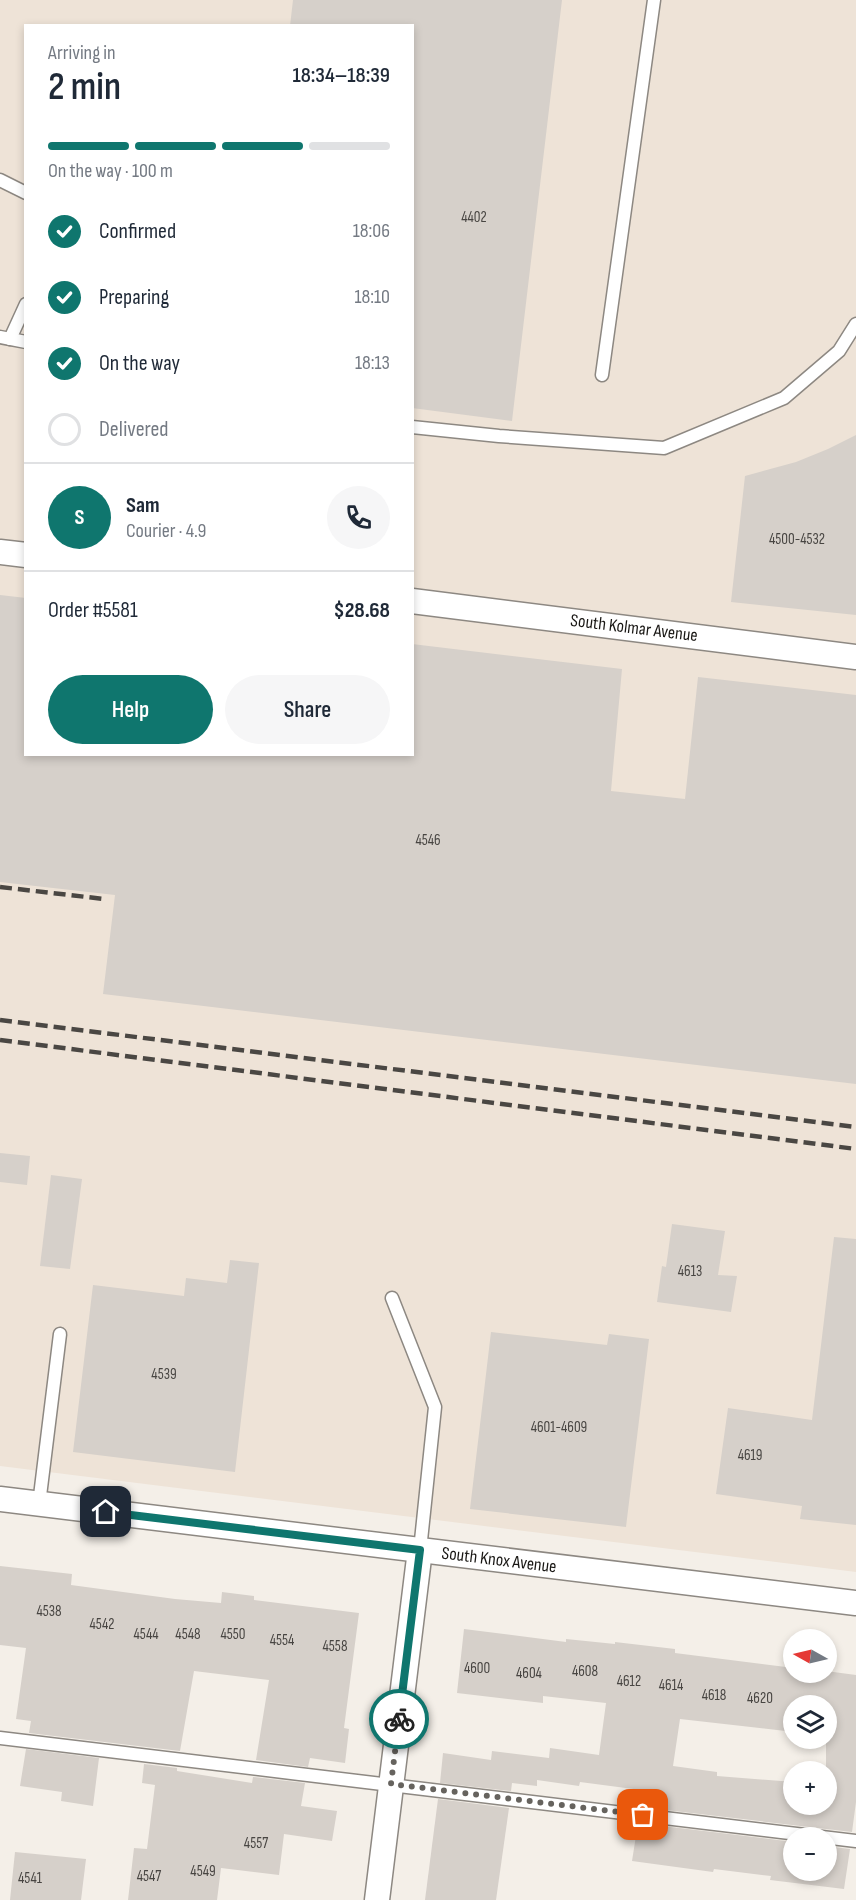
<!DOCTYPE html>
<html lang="en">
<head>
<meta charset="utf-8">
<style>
  :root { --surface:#fff; --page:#f6f6f7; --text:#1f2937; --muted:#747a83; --line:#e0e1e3; --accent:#0f766e }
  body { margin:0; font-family:"Sofia Sans Condensed",sans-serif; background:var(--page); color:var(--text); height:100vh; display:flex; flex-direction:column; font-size:22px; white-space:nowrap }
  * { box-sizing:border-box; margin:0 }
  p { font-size:20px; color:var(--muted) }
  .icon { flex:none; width:33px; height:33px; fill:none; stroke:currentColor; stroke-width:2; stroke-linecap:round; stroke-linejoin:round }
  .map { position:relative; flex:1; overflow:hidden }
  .details { position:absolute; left:24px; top:24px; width:390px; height:732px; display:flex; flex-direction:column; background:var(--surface); border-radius:0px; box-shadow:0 3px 9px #0003 }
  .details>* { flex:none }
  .needle { width:39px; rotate:278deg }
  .fabs { position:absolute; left:783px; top:1629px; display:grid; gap:12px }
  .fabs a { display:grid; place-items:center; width:54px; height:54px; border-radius:50%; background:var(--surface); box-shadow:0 3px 9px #0003; font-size:30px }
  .pin { position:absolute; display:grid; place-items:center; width:51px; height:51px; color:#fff; margin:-26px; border-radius:12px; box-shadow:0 3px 9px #0006 }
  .courier { position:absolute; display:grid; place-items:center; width:60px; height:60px; margin:-30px; border:4px solid #0f766e; border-radius:50%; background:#fff; color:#222; box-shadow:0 2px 8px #0007 }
  .summary em { font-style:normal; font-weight:600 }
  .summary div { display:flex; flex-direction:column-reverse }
  .summary { display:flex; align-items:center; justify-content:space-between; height:102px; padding:0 24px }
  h1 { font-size:39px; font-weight:600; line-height:45px }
  .bar { display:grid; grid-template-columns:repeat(4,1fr); gap:9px 6px; align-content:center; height:72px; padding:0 24px }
  .bar i { height:8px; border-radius:4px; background:var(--line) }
  .bar .current { background:var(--accent) }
  .bar p { grid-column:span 4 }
  .line { display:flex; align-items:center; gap:15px; padding:0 24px; border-top:2px solid var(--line) }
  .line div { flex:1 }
  .round { display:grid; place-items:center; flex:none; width:63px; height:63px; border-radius:32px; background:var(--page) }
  ol { padding:0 24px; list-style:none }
  li { display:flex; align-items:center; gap:18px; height:66px }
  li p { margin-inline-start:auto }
  li .icon { padding:6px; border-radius:50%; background:var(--accent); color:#fff; stroke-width:4 }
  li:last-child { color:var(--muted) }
  li i { width:33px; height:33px; border:3px solid var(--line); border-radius:50% }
  .button { display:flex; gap:12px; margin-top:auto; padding:12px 24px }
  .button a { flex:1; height:69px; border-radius:36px; background:var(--accent); color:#fff; font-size:24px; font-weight:600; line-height:69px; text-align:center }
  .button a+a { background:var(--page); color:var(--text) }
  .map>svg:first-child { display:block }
  .built { fill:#eee3d7; fill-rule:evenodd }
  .building { fill:#d6d0ca; fill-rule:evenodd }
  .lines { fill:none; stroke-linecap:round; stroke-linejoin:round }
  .service-casing { stroke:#8d8882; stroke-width:15 }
  .minor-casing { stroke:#8d8882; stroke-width:27 }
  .service { stroke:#fff; stroke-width:12 }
  .minor { stroke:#fff; stroke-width:24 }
  .rail { stroke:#4a4743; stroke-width:4.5; stroke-dasharray:12 6; stroke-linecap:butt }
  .done { stroke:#66635e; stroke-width:6; stroke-dasharray:0 10.8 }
  .route { stroke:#0f766e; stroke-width:8 }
  .labels { text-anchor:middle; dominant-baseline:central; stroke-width:4.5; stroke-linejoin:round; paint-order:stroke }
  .number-label { font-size:15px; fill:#484542 }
  .street-label { font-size:18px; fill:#191714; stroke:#fff }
</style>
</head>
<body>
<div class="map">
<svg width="856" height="1900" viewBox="0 0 856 1900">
  <rect width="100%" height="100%" fill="#f4efe8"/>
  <path class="built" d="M0 0H856V1572L0 1466ZM26 26H412V754H26Z"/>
  <g class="building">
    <path d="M293 0H562L512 421 412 408V26H290Z"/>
    <path d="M856 435V615L731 602 745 476 796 462 828 449Z"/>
    <path d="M0 595 26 598V754H412V644L622 669 611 791 685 799 698 677 856 695V1084L103 994 115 895 0 882Z"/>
    <path d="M0 1153 30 1156 27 1185 0 1182Z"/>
    <path d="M51 1175 82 1179 70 1269 40 1266Z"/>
    <path d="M672 1224 725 1231 718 1275 737 1276 731 1312 657 1302 662 1266 666 1267Z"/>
    <path d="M834 1237 856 1239V1525L800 1519 802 1506 716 1494 728 1408 812 1420Z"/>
    <path d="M230 1260 259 1263 235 1472 73 1452 93 1285 184 1296 186 1278 227 1283Z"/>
    <path d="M491 1332 607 1345 609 1334 649 1339 626 1527 470 1509Z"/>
    <path d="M0 1566 72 1574 71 1585 175 1599 221 1603 222 1592 254 1596V1600L359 1613 344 1728 349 1729 345 1763 310 1758 308 1767 256 1760 269 1680 194 1671 180 1751 29 1733 31 1721 16 1719 26 1648 0 1645Z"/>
    <path d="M464 1629 566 1642V1639L615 1644V1642L675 1649V1653L794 1668V1672L826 1671 856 1675V1802L852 1832 640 1807 641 1790 580 1782 579 1786 537 1780V1786L512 1783 511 1791 440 1783 443 1753 491 1760 492 1751 549 1758 550 1748 599 1755 606 1703 543 1696V1703L457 1693ZM794 1706H826V1804H794V1782L717 1776V1772L673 1766 680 1719 794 1732Z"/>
    <path d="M26 1749 99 1758 93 1806 61 1801 62 1792 20 1786Z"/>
    <path d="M144 1764 177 1768V1771L252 1783 253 1777 305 1783 301 1806 337 1811 332 1841 284 1834 279 1875 221 1868 217 1900H128L134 1848 147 1849 155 1785 142 1783Z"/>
    <path d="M438 1799 509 1808 496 1900H425Z"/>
    <path d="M638 1823 794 1842V1870H826V1846L850 1849 844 1889 770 1880 771 1876 714 1869 713 1872 632 1861Z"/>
    <path d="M15 1852 86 1859 81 1900H10Z"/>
  </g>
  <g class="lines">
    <g class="service-casing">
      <g id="service">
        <path d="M0 180 26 193"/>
        <path d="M0 337 26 342"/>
        <path d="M10 339 26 304"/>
        <path d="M602 375 654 0"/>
        <path d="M412 427 499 436 664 448 784 398 839 351 856 324"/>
        <path d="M392 1298 435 1407 420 1550"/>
        <path d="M39 1504 60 1334"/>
        <path d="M0 1738 856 1841"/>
      </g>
    </g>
    <g class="minor-casing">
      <g id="minor">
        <path d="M0 552 26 555"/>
        <path d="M412 601 856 657"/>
        <path d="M0 1499 856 1603"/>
        <path d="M377 1900 420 1550"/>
      </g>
    </g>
    <use href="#service" class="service"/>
    <use href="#minor" class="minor"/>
    <g class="rail">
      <path d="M0 887 104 899"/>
      <path d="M0 1020 856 1127"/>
      <path d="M0 1040 856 1149"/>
    </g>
  </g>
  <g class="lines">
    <path class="done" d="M399 1719 391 1784 643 1815"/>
    <path class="route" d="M106 1512 420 1550 399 1719"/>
  </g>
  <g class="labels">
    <g class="number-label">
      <text x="474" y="217">4402</text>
      <text x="797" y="539">4500-4532</text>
      <text x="428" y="840">4546</text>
      <text x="690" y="1271">4613</text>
      <text x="164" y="1374">4539</text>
      <text x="559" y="1427">4601-4609</text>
      <text x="750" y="1455">4619</text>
      <text x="49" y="1611">4538</text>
      <text x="102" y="1624">4542</text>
      <text x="146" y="1634">4544</text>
      <text x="188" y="1634">4548</text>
      <text x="233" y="1634">4550</text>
      <text x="282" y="1640">4554</text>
      <text x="335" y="1646">4558</text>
      <text x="477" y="1668">4600</text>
      <text x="585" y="1671">4608</text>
      <text x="529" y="1673">4604</text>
      <text x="629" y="1681">4612</text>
      <text x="671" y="1685">4614</text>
      <text x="714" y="1695">4618</text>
      <text x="760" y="1698">4620</text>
      <text x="256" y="1843">4557</text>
      <text x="203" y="1871">4549</text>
      <text x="149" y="1876">4547</text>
      <text x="30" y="1878">4541</text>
    </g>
    <g class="street-label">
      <text transform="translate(634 628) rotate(7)">South Kolmar Avenue</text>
      <text transform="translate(499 1560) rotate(7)">South Knox Avenue</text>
    </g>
  </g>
</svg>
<div class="fabs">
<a><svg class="needle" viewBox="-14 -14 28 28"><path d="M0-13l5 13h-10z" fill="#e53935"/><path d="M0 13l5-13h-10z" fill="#747a83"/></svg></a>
<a><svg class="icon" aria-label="layers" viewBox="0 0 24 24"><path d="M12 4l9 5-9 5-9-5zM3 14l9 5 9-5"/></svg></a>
<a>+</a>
<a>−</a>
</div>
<div class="pin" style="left:643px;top:1815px;background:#ea580c"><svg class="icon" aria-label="bag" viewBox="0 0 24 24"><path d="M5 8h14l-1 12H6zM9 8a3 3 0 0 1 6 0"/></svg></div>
<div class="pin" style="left:106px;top:1512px;background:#1f2937"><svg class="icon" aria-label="home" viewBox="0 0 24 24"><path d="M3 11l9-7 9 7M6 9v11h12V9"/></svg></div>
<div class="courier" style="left:399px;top:1719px"><svg class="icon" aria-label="bike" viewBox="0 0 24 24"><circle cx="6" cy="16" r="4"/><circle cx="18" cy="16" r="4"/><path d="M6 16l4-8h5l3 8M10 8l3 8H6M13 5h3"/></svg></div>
<section class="details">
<div class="summary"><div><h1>2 min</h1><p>Arriving in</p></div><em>18:34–18:39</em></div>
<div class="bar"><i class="current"></i><i class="current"></i><i class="current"></i><i></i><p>On the way · 100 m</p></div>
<ol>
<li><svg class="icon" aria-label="check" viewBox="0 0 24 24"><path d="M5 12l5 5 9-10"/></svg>Confirmed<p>18:06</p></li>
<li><svg class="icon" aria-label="check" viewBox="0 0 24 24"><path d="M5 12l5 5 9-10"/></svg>Preparing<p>18:10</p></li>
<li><svg class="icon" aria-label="check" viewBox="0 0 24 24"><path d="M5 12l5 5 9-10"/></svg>On the way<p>18:13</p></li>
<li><i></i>Delivered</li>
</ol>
<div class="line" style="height:108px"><b class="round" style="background:var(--accent);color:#fff">S</b><div><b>Sam</b><p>Courier · 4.9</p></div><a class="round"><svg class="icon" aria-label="phone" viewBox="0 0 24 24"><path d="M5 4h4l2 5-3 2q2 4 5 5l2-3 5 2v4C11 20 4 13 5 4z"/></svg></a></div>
<div class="line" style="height:78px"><div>Order #5581</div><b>$28.68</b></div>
<div class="button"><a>Help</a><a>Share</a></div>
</section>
</div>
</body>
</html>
